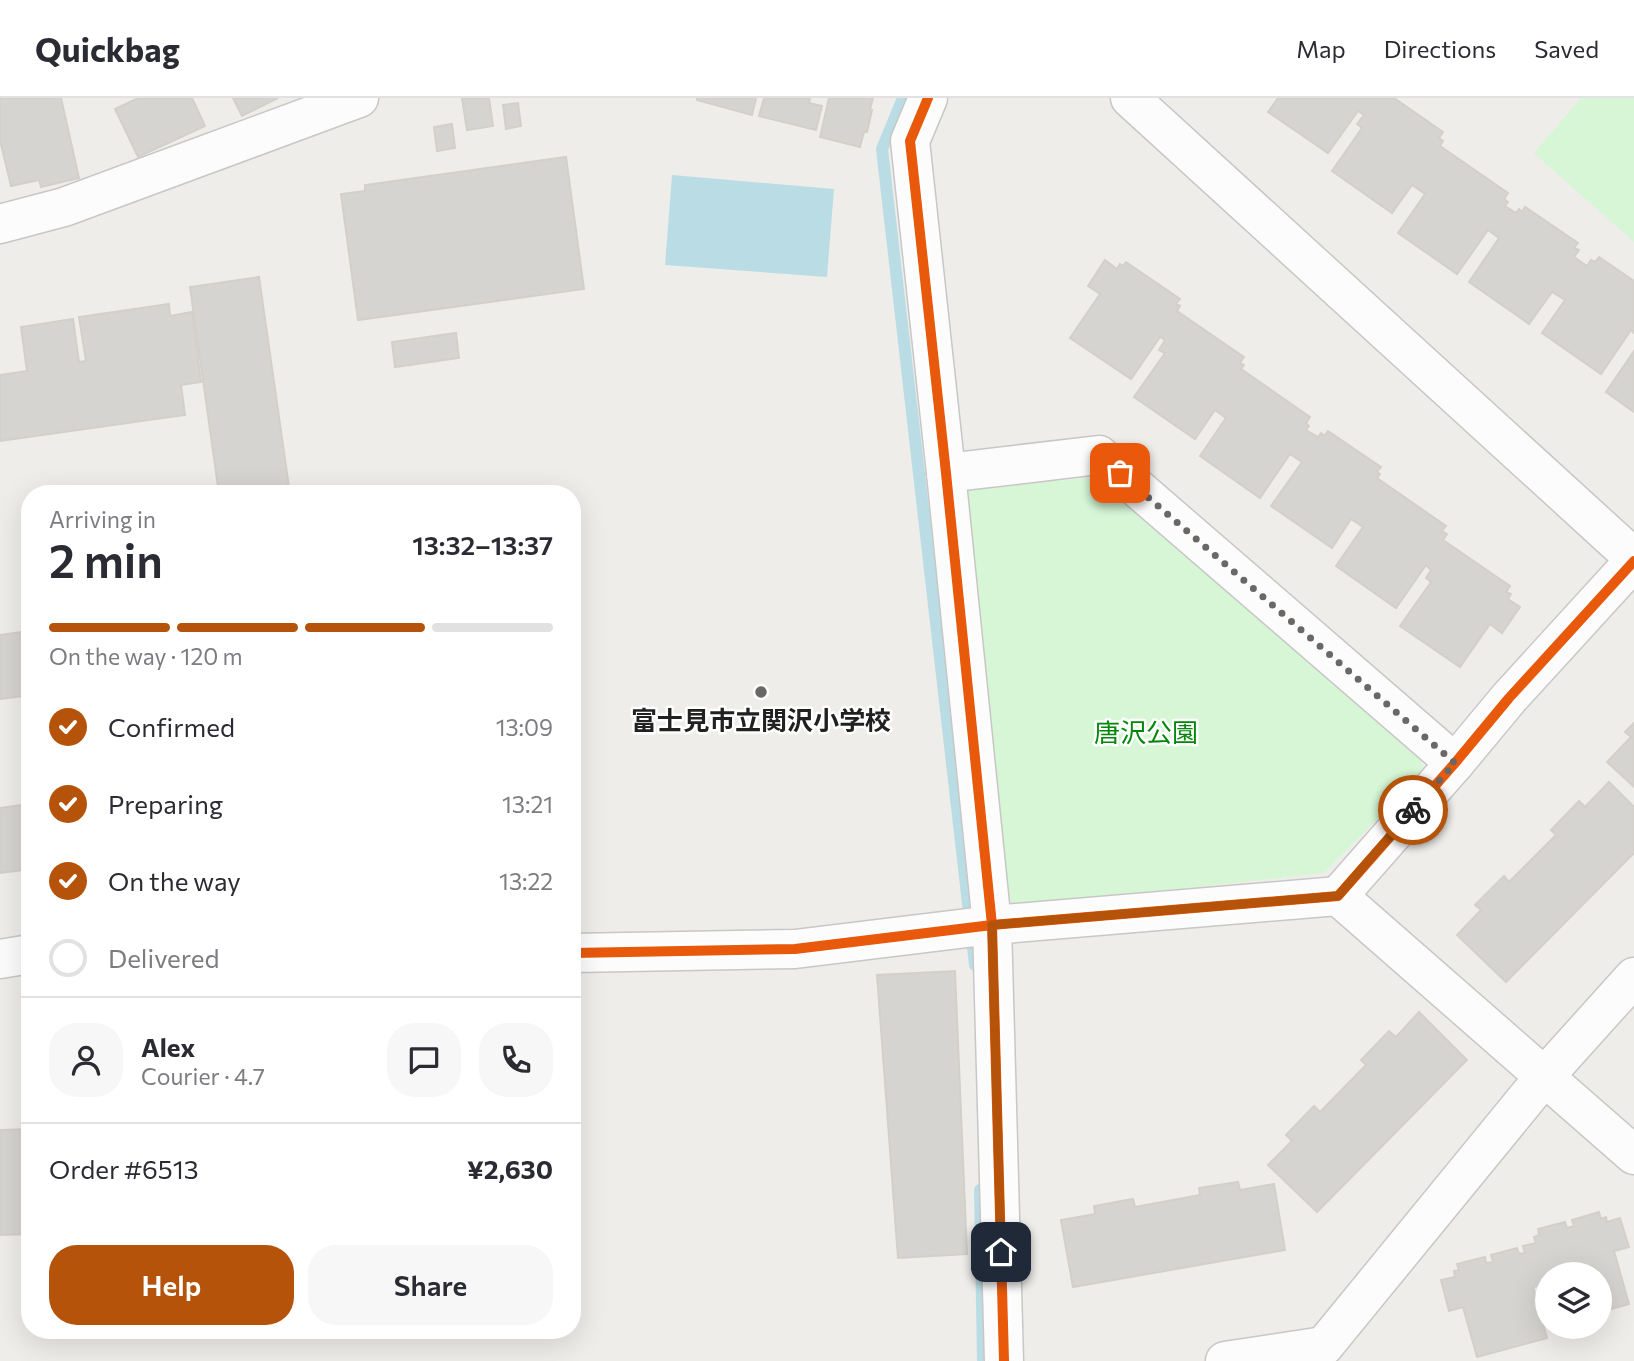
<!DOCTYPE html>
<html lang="en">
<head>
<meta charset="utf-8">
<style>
  :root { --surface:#fff; --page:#f7f7f7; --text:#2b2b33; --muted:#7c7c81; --line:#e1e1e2; --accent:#b45309 }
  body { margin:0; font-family:Commissioner,"Noto Sans JP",sans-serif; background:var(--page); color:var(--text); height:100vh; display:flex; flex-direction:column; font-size:26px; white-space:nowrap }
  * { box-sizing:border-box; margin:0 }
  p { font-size:23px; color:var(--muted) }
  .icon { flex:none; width:38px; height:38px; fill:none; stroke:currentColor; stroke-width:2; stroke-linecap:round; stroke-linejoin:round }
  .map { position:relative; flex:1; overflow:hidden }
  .panel { position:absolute; left:21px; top:387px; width:560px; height:854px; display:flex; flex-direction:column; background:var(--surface); border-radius:28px; box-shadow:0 7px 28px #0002 }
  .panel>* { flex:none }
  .controls { position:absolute; left:1535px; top:1164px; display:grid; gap:14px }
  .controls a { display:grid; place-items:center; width:77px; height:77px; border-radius:50%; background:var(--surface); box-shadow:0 7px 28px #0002; font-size:35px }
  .pin { position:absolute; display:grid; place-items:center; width:60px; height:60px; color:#fff; margin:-30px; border-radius:14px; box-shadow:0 4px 10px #0006 }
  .courier { position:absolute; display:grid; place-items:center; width:70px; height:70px; margin:-35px; border:5px solid #b45309; border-radius:50%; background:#fff; color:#222; box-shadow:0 2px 9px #0007 }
  .headline em { font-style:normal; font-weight:600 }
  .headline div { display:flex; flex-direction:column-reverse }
  .headline { display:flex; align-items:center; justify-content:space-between; height:119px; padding:0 28px }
  h1 { font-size:46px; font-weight:600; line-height:52px }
  .bar { display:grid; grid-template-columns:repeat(4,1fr); gap:10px 7px; align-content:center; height:84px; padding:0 28px }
  .bar i { height:9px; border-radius:5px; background:var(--line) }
  .bar .selected { background:var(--accent) }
  .bar p { grid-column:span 4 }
  .line { display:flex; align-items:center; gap:18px; padding:0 28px; border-top:2px solid var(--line) }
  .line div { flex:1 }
  .round { display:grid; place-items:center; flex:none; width:74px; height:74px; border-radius:28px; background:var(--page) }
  ol { padding:0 28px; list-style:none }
  li { display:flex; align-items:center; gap:21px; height:77px }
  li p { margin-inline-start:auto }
  li .icon { padding:7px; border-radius:50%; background:var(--accent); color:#fff; stroke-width:4 }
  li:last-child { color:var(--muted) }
  li i { width:38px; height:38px; border:4px solid var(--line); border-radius:50% }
  .cta { display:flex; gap:14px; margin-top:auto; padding:14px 28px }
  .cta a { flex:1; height:80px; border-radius:28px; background:var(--accent); color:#fff; font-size:28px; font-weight:600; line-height:80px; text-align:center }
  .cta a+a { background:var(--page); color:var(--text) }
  header { display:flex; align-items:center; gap:42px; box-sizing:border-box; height:98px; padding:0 35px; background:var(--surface); border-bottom:2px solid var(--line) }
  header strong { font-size:33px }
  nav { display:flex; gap:38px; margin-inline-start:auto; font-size:24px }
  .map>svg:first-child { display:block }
  .park { fill:#d6f6d6 }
  .water { fill:#badde5 }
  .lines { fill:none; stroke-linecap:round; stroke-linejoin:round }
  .stream { stroke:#badde5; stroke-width:12 }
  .building { fill:#d6d4d1; stroke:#d3cfcb; stroke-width:2 }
  .minor-casing { stroke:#c8c7c6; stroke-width:41 }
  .minor { stroke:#fdfcfc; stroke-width:38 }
  .cycleway-casing { stroke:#fff; stroke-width:15 }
  .cycleway { stroke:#e8590c; stroke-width:10 }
  .done { stroke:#696867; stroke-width:7; stroke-dasharray:0 12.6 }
  .route { stroke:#b45309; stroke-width:9 }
  .poi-dot { fill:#696867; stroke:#fff; stroke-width:2.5 }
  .labels { text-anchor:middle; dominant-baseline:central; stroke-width:5; stroke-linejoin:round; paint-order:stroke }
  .poi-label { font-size:26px; font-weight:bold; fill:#212121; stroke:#fff }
  .park-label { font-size:26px; fill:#03870a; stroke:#fff }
</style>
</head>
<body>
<header>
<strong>Quickbag</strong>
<nav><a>Map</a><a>Directions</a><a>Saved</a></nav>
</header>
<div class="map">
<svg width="1634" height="1263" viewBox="0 0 1634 1263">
  <rect width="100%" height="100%" fill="#efedea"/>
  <g class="park">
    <path d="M1581 0H1634V144L1534 55Z"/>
    <path d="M1098 379 1421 656 1423 675 1324 775 1016 809 1001 795 958 392Z"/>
  </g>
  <path class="water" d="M672 77 834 91 827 179 665 167Z"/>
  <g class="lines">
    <g class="stream">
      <path d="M903 0 882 51 975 867"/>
      <path d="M980 1092 983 1263"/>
    </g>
  </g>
  <g class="building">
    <path d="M0 0H61L79 80 41 89 39 82 11 88 0 42Z"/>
    <path d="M138 0H192L205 28 138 59 115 11Z"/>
    <path d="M233 0H278L242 18Z"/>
    <path d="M462 0H489L493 28 467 32Z"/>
    <path d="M697 0H756L752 17 697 2Z"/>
    <path d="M764 0H810L809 5 822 8 816 32 759 18Z"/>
    <path d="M829 0H873L870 11 872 12 867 34H864L860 49 820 39Z"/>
    <path d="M1278 0H1394L1443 34 1439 40 1443 43 1440 48 1508 95 1504 101 1508 104 1505 108 1516 115 1519 111 1522 114 1525 109 1578 145 1574 150 1579 152 1574 159 1587 168 1591 162 1595 164 1599 159 1634 183V235L1631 232 1601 276 1542 235 1565 202 1552 194 1529 226 1469 184 1499 140 1488 132 1457 176 1398 135 1425 96 1412 87 1392 115 1332 73 1362 30 1357 26 1364 17 1358 13 1328 55 1268 14Z"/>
    <path d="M518 5 521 28 506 31 503 7Z"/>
    <path d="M452 26 455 50 437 53 434 29Z"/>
    <path d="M566 59 584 191 358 222 341 96 365 93V87Z"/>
    <path d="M1105 162 1117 171 1120 166 1123 168 1126 164 1180 201 1176 206 1180 208 1177 213 1244 259 1240 265 1244 267 1241 271 1310 319 1306 325 1309 328 1306 332 1318 339 1321 335 1324 338 1328 333 1381 369 1377 374 1380 376 1377 380 1446 428 1442 433 1447 436 1443 442 1510 488 1506 494 1511 496 1508 501 1520 509 1502 535 1490 526 1460 569 1400 528 1431 484 1426 480 1431 472 1426 467 1396 510 1336 468 1363 429 1351 421 1332 450 1271 408 1302 364 1290 356 1260 400 1200 358 1226 320 1215 312 1195 341 1134 299 1165 255 1159 252 1165 242 1160 239 1131 281 1070 240 1100 196 1088 188Z"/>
    <path d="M259 179 290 396H219L190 189Z"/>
    <path d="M169 206 170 218 192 214 201 284 181 287 185 317 0 343V277L27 273 21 229 73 221 79 264 86 263 79 219Z"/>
    <path d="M456 235 459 260 395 269 392 244Z"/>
    <path d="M1634 253V314L1606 294Z"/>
    <path d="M30 533V597L0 601V537Z"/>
    <path d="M1634 625V689L1607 664 1631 639 1625 634Z"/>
    <path d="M1609 684 1634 709V755L1506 884 1457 837 1481 812 1475 807 1504 778 1509 784 1556 737 1551 732 1579 703 1585 709Z"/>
    <path d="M30 706V771L0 775V710Z"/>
    <path d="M955 873 967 1156 898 1160 877 877Z"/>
    <path d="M1419 914 1467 962 1317 1114 1268 1067 1292 1043 1286 1037 1314 1008 1320 1014 1366 967 1361 962 1389 933 1396 939Z"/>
    <path d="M30 1031V1136L0 1137V1032Z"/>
    <path d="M1238 1084 1240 1092 1274 1086 1285 1152 1073 1189 1061 1122 1095 1116 1094 1108 1133 1101 1135 1109 1200 1097 1199 1090Z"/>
    <path d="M1599 1114 1601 1121 1606 1119 1607 1124 1620 1120 1629 1149 1614 1153 1629 1206 1600 1214V1176H1547V1186L1533 1189 1547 1240 1477 1259 1463 1209 1449 1213 1441 1182 1455 1179 1454 1173 1459 1172 1457 1166 1485 1159 1486 1165 1493 1164 1491 1157 1517 1150 1519 1156 1525 1155 1523 1148 1536 1145 1534 1139 1539 1137 1538 1131 1565 1124 1567 1130 1574 1128 1572 1122Z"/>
  </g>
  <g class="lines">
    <g class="minor-casing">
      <g id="minor">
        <path d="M928 0 910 43 946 375 992 827 1004 1263"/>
        <path d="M1130 0 1634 460"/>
        <path d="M0 126 64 109 359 0"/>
        <path d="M946 375 1099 357 1455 665"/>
        <path d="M1338 798 1634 1057"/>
        <path d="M572 855 795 851 992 827 1338 798 1455 665 1509 600 1634 463"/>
        <path d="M0 861 30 856"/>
        <path d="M1225 1263 1324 1248 1544 979 1634 879"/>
      </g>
    </g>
    <use href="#minor" class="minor"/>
    <g class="cycleway-casing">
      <g id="cycleway">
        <path d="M928 0 910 43 946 375 992 827 1004 1263"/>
        <path d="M572 855 795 851 992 827 1338 798 1455 665 1509 600 1634 463"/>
      </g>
    </g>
    <use href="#cycleway" class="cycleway"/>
  </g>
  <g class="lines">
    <path class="done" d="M1120 375 1455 665 1413 712"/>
    <path class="route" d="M1001 1154 992 827 1338 798 1413 712"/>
  </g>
  <circle class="poi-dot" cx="761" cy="594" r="7"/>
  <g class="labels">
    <g class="poi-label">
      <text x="761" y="621">富士見市立関沢小学校</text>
    </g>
    <g class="park-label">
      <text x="1146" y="633">唐沢公園</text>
    </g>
  </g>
</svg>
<div class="controls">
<a><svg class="icon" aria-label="layers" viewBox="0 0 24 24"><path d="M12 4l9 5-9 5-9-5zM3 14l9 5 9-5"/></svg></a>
</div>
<div class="pin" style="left:1120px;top:375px;background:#ea580c"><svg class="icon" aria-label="bag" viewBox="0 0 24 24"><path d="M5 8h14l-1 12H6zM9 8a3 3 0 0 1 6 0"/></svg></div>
<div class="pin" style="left:1001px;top:1154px;background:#1f2937"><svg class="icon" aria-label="home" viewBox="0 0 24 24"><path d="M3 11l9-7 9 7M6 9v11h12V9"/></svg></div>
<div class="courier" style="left:1413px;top:712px"><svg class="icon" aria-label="bike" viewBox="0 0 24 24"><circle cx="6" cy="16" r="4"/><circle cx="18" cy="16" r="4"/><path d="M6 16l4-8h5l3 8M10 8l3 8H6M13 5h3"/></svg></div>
<section class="panel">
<div class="headline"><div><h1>2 min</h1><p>Arriving in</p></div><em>13:32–13:37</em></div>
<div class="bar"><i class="selected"></i><i class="selected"></i><i class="selected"></i><i></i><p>On the way · 120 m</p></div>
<ol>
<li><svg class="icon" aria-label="check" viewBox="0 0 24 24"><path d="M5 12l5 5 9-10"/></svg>Confirmed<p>13:09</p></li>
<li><svg class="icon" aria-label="check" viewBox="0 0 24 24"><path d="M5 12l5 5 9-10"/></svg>Preparing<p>13:21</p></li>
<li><svg class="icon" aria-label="check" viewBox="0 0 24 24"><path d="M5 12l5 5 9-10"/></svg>On the way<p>13:22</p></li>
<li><i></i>Delivered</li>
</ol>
<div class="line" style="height:126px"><a class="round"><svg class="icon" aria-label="person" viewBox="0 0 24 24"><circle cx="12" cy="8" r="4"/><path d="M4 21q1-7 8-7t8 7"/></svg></a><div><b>Alex</b><p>Courier · 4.7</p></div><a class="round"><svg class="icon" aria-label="chat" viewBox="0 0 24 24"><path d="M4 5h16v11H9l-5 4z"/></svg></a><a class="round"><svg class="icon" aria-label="phone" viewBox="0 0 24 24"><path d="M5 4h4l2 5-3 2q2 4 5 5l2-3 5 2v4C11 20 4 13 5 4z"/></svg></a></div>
<div class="line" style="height:91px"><div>Order #6513</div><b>¥2,630</b></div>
<div class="cta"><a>Help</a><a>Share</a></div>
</section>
</div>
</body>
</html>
